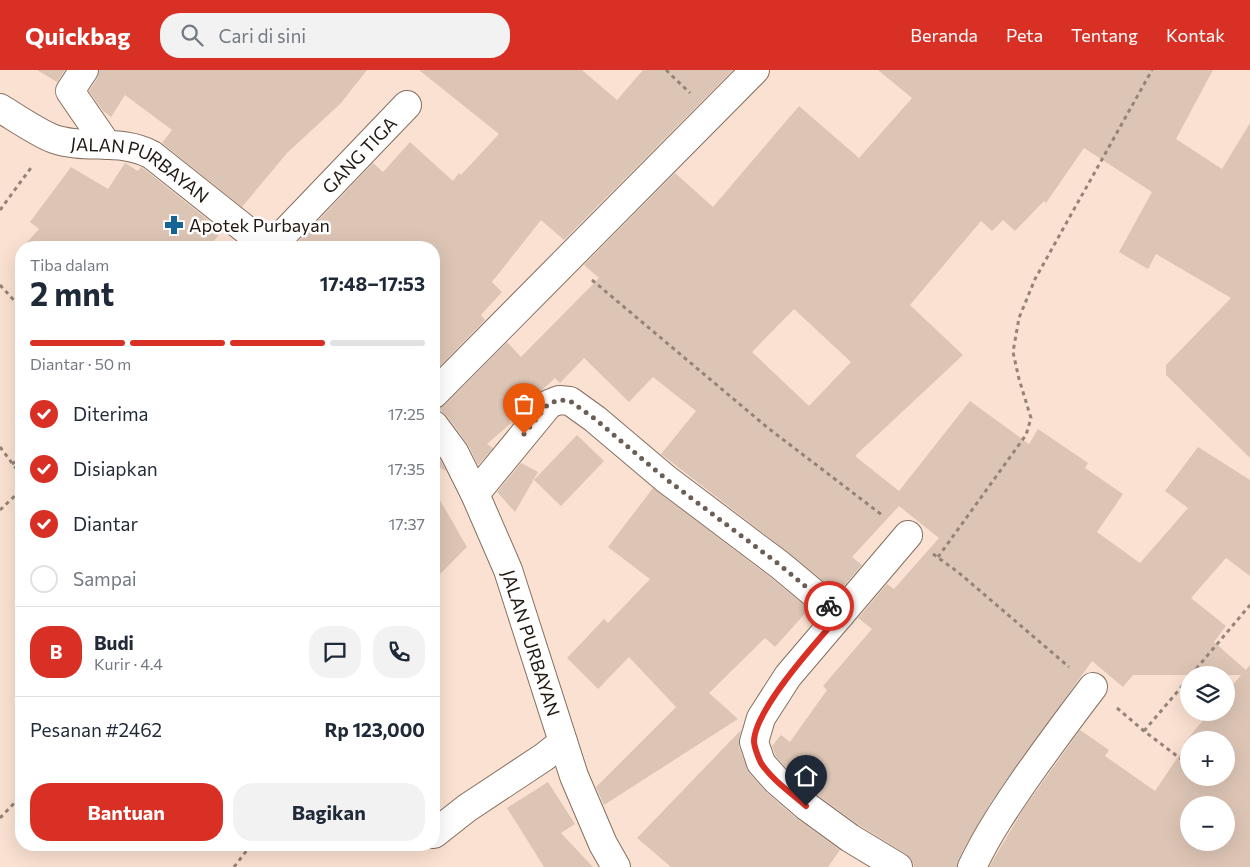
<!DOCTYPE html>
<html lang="id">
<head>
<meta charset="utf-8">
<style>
  :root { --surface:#fff; --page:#f2f2f3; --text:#1f2937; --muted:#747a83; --line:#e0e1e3; --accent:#d93025 }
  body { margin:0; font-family:Commissioner,sans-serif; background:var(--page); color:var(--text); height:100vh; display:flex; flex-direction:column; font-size:19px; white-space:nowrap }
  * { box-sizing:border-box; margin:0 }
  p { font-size:16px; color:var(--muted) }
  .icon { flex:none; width:28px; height:28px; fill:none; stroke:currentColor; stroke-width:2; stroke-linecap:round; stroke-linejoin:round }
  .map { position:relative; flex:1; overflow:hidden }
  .side { position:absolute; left:15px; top:171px; width:425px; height:610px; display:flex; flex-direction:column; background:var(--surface); border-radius:20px; box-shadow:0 5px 20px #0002 }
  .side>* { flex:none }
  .fabs { position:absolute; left:1180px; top:596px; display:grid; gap:10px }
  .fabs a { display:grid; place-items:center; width:55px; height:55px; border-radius:50%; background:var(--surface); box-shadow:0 5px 20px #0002; font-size:25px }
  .pin { position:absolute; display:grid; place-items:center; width:42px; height:42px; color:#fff; margin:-51px -21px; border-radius:50% 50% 50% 0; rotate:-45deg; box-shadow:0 0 5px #0007 }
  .pin .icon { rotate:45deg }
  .courier { position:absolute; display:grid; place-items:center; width:50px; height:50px; margin:-25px; border:4px solid #d93025; border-radius:50%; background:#fff; color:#222; box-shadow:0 1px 6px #0007 }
  .summary em { font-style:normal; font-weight:700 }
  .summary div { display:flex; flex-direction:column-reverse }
  .summary { display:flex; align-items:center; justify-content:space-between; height:85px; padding:0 15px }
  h1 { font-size:32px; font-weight:700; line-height:38px }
  .bar { display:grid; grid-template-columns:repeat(4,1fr); gap:8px 5px; align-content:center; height:60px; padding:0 15px }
  .bar i { height:6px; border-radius:4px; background:var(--line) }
  .bar .current { background:var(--accent) }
  .bar p { grid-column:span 4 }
  .line { display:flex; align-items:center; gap:12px; padding:0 15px; border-top:1px solid var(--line) }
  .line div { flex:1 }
  .round { display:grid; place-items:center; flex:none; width:52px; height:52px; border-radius:20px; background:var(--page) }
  ol { padding:0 15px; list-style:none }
  li { display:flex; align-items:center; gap:15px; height:55px }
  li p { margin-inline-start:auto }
  li .icon { padding:5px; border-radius:50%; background:var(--accent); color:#fff; stroke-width:4 }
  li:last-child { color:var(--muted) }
  li i { width:28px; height:28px; border:2px solid var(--line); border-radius:50% }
  .primary-button { display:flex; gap:10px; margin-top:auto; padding:10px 15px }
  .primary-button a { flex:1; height:58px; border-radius:20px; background:var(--accent); color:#fff; font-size:20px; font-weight:700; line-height:58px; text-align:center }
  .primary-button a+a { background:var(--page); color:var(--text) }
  header { display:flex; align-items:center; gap:30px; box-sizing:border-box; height:70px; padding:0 25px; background:var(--accent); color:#fff }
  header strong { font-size:24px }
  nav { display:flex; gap:28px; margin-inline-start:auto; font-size:18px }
  .search { width:350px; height:45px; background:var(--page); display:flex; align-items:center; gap:12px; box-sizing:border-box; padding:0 18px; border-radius:20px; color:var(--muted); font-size:19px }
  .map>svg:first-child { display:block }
  .building { fill:#ddc5b5; fill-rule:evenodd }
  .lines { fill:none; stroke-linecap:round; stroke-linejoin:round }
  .minor-casing { stroke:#856f60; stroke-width:30 }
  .path { stroke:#948377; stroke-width:3; stroke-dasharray:4 4; stroke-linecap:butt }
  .minor { stroke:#fff; stroke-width:28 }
  .done { stroke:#6d5e55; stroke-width:5; stroke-dasharray:0 9 }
  .route { stroke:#d93025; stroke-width:6 }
  .labels { text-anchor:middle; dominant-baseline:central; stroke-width:5; stroke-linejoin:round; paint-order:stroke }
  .street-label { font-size:18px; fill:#211812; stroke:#fff }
  .poi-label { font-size:18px; fill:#211812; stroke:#fff; text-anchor:start }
</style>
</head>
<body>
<header>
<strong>Quickbag</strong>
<div class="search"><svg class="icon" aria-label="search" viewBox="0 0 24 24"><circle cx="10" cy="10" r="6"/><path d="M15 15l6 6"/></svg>Cari di sini</div>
<nav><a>Beranda</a><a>Peta</a><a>Tentang</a><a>Kontak</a></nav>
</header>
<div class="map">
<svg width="1250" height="797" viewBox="0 0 1250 797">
  <rect width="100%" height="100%" fill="#fae1d1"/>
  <g class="building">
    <path d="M37 0H65L57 12Z"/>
    <path d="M99 0H367L341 33 287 83 242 137 162 73 172 60 125 25 111 47 103 41 89 21 97 9Z"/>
    <path d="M419 0H582L617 30 643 0H733L564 170 541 150 492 212 502 222 481 245 485 250 434 302V178H292L373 93 383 102 410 72 453 111 459 103 461 105 499 64Z"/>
    <path d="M878 0H1213L1176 69 1222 99 1250 53V388L1166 305V295L1231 228 1156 184 1148 199 1119 182 1152 122 1084 78 1046 133 1044 131 1015 161 1003 150 992 161 981 151 910 235 963 285 855 386 899 421 970 331 1029 374 1038 359 1088 393 1085 398 1123 424 1097 462 1140 493 1188 438 1165 421 1198 377 1250 410V506L1226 488 1191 528 1226 556 1214 572 1246 600 1250 595V797H989L1024 738 1080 660 1109 680 1105 686 1155 721 1186 675 1184 673 1210 642H1226V623L1241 605H1133L1123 617 1092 591 991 732 964 778 957 797H914L911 789 906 784 859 755 816 724 788 700 775 685 772 676 781 665 790 672 827 620 823 616 872 559 858 548 887 514 894 519 939 468 899 436 852 487 862 495 838 523 789 483 661 384 696 341 653 307 629 332 584 288 560 313 555 308 509 351 511 353 487 374 493 378 478 395 467 373 447 346 441 341 434 340 445 335 507 272 521 287 599 208 584 195 675 103 713 137 799 36 859 88 912 28ZM794 239 851 292 809 336 752 282ZM1189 670H1226V708H1189ZM1189 735H1226V772H1189Z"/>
    <path d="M125 93 138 101 141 97 144 99 222 161 208 178H22L39 159 30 152 71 97 108 119Z"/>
    <path d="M577 365 604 391 561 436 534 410Z"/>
    <path d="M434 381 441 390 446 401 434 394Z"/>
    <path d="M521 393 538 402 515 442 497 422Z"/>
    <path d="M653 418 770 507 809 539 775 577 765 568 709 623 738 649 604 735 596 717 676 637 629 587 598 619 567 588 604 549 608 553 650 509 608 477Z"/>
    <path d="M434 420 467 477 434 510Z"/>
    <path d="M741 660 739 668V677L749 703 767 723 796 748 840 780 828 797H671L637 768Z"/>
    <path d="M548 712 575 754 561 763 593 797H544L507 738Z"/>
  </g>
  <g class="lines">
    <g class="minor-casing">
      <g id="minor">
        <path d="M84 0 70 21 107 75"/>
        <path id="s1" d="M0 38C15 47 38 63 54 69 86 80 121 68 152 85L269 178"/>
        <path id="s2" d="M270 178 407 35"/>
        <path d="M434 324 755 0"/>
        <path id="s3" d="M434 355 454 382 475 424 508 500 574 706 603 774 616 797"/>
        <path d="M475 424 549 334 559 330 570 331 595 349 666 409 780 495 840 545"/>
        <path d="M434 764 467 738 544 687 563 672"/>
        <path d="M898 797 850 768 806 736 777 711 761 693 754 672 761 648 788 606 908 465"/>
        <path d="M972 797C987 765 1006 737 1026 708 1048 677 1070 647 1093 617"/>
      </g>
    </g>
    <g class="path">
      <path d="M666 0 690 23"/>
      <path d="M0 140 33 95"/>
      <path d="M592 210 768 358 882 445"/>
      <path d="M0 215 21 238"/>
      <path d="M0 377 21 405"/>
      <path d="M12 394 21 388"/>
      <path d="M0 440 21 420"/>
      <path d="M933 484 958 502 1069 597"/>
      <path d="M938 487 1026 365 1031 348 1019 309 1013 282 1019 248 1035 209 1152 0"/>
      <path d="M1191 605 1250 535"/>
      <path d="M1117 638 1144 661 1181 689"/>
      <path d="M1144 661 1189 608"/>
      <path d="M0 748 21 726"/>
      <path d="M234 797 251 775"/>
    </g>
    <use href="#minor" class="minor"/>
  </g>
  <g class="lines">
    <path class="done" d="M524 364 548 334 559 330 570 331 595 349 666 409 780 495 829 536"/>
    <path class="route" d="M806 736C791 723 772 710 761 693 759 689 754 677 754 671 755 639 818 570 840 545L829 536"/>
  </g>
  <defs>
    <g id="pharmacy-bare" transform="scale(1.5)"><path d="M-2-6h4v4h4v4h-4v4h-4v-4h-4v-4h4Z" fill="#156597" stroke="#fff" stroke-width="2.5" paint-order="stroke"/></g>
  </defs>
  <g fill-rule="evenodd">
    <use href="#pharmacy-bare" x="174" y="155"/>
  </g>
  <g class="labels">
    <g class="street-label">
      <text stroke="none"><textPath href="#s2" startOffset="129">GANG TIGA</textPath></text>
      <text stroke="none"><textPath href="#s1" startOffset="156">JALAN PURBAYAN</textPath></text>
      <text stroke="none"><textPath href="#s3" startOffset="240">JALAN PURBAYAN</textPath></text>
    </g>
    <g class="poi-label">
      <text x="189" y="155">Apotek Purbayan</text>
    </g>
  </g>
</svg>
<div class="fabs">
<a><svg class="icon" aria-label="layers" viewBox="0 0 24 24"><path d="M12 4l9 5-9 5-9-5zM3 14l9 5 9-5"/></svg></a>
<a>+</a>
<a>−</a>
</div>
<div class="pin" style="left:524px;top:364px;background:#ea580c"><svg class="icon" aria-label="bag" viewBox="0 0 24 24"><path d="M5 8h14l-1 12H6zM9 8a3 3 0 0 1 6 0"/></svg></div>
<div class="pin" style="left:806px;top:736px;background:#1f2937"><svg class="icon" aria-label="home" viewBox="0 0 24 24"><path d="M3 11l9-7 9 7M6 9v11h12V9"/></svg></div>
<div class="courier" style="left:829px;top:536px"><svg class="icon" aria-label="bike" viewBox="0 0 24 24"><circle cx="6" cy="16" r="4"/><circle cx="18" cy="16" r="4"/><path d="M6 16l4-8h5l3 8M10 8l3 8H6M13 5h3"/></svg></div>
<section class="side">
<div class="summary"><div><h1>2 mnt</h1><p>Tiba dalam</p></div><em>17:48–17:53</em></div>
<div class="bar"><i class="current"></i><i class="current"></i><i class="current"></i><i></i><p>Diantar · 50 m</p></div>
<ol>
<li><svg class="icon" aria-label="check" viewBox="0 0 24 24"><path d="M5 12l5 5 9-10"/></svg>Diterima<p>17:25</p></li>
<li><svg class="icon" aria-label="check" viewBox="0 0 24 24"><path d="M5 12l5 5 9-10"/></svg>Disiapkan<p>17:35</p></li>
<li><svg class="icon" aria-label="check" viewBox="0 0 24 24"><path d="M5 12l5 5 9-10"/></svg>Diantar<p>17:37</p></li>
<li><i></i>Sampai</li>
</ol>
<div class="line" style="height:90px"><b class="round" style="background:var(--accent);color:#fff">B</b><div><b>Budi</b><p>Kurir · 4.4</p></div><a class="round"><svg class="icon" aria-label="chat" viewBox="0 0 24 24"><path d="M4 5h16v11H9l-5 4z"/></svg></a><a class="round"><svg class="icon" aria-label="phone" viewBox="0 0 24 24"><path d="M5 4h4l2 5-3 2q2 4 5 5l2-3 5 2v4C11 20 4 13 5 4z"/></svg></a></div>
<div class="line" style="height:65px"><div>Pesanan #2462</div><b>Rp 123,000</b></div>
<div class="primary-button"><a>Bantuan</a><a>Bagikan</a></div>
</section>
</div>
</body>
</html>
